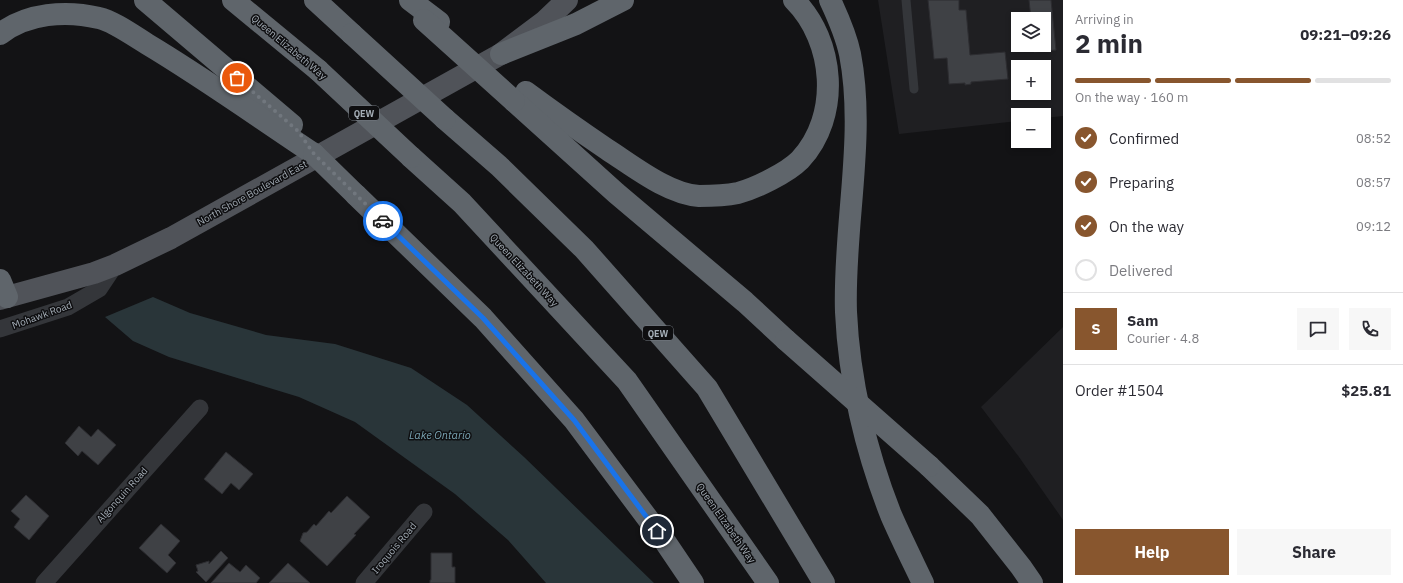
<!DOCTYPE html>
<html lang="en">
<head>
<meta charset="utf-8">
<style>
  :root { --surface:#fff; --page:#f7f7f7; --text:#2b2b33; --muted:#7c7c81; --line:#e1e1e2; --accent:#88562e }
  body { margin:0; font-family:"IBM Plex Sans",sans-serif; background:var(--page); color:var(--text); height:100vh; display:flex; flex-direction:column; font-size:15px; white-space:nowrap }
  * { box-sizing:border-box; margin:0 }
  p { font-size:13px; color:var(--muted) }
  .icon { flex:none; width:22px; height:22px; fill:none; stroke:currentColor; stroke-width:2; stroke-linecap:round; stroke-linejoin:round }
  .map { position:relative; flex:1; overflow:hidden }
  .drawer { display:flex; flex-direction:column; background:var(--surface); width:340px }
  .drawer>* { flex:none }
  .buttons { position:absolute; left:1011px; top:12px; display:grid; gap:8px }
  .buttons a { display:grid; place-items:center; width:40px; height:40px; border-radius:0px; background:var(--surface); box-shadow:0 2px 6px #0003; font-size:20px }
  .pin { position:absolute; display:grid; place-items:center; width:34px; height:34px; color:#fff; margin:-17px; border:2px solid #fff; border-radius:50%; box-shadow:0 1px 4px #0007 }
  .courier { position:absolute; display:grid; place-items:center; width:40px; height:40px; margin:-20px; border:3px solid #1a73e8; border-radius:50%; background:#fff; color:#222; box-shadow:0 1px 5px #0007 }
  .summary em { font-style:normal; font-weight:700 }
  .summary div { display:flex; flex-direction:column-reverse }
  .summary { display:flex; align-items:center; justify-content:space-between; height:68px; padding:0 12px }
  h1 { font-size:26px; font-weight:700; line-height:30px }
  .bar { display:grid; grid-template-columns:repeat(4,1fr); gap:6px 4px; align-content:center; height:48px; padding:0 12px }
  .bar i { height:5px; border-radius:3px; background:var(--line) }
  .bar .active { background:var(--accent) }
  .bar p { grid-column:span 4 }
  .line { display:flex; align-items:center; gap:10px; padding:0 12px; border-top:1px solid var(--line) }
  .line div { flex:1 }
  .round { display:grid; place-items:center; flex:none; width:42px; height:42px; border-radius:0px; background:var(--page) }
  ol { padding:0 12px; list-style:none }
  li { display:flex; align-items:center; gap:12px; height:44px }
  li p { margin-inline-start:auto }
  li .icon { padding:4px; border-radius:50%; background:var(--accent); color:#fff; stroke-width:4 }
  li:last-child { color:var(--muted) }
  li i { width:22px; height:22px; border:2px solid var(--line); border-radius:50% }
  .primary-button { display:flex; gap:8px; margin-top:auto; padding:8px 12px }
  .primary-button a { flex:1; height:46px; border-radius:0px; background:var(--accent); color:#fff; font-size:16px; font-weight:700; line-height:46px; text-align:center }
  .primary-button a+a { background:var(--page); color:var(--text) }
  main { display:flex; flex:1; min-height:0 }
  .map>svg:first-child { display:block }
  .built { fill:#1f1f22; fill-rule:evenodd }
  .water { fill:#293539 }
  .building { fill:#3f4145; stroke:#2d2d31 }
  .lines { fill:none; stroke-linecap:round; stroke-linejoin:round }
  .service { stroke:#34363a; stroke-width:9 }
  .minor { stroke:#34363a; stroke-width:17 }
  .primary { stroke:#505359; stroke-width:22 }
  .motorway { stroke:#5f656b; stroke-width:22 }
  .motorway-bridge { stroke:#5f656b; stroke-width:22 }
  .done { stroke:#71777e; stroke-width:4; stroke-dasharray:0 7.2 }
  .route { stroke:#1a73e8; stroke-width:5 }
  .labels { text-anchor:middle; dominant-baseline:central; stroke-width:3; stroke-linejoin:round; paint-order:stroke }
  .shield { fill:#0e0e10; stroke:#777d84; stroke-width:1 }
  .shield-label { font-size:9px; font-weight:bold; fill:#a4adb6 }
  .street-label { font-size:10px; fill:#a4adb6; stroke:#0e0e10 }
  .water-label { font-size:11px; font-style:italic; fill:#79a3b2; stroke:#0e0e10 }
</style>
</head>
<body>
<main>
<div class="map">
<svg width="1063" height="583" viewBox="0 0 1063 583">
  <rect width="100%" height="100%" fill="#131315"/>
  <g class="built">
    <path d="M878 0H1063V116L1044 118V115H1018V121L899 134ZM1018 19H1044V45H1018ZM1018 67H1044V93H1018Z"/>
    <path d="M1063 327V520L1019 457 981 407Z"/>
  </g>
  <path class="water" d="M153 297 190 313 266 335 335 344 411 368 467 405 524 457 654 583H546L508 540 455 494 355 422 299 397 169 357 133 341 105 317Z"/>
  <g class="building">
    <path d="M928 0H959V10H966L970 55 1005 52 1008 79 971 82V84L965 85V83L949 84 947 58 934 59Z"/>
    <path d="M1029 0H1051L1056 50 1034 52 1033 45H1044V19H1031Z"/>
    <path d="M79 426 91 437 98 429 116 445 98 465 82 451 78 456 65 443Z"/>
    <path d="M226 452 253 474 239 490 231 483 222 494 204 479Z"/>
    <path d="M26 495 49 516 29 540 14 527 20 519 11 511Z"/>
    <path d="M347 496 370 517 354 534 356 535 327 566 300 541 303 533 307 532 314 524 316 526 329 511 331 513Z"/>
    <path d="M161 524 180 541 168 555 176 563 167 573 139 548Z"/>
    <path d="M221 551 228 558 206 582 196 572 198 571 196 565 209 561V564Z"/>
    <path d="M431 553H452V567H455V583H430V580H431Z"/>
    <path d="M229 563 240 572 246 565 260 578 256 583H211Z"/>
    <path d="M288 563 310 583H269Z"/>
  </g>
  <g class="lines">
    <path class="service" d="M906 0 914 89"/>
    <g class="minor">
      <path d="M0 329 68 307 99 289 115 265"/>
      <path d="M44 583 200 408"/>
      <path d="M364 583 424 512"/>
    </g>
    <path class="primary" d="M0 299 94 273 115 265 171 238 501 54 545 21 567 0"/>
    <g class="motorway">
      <path d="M145 0 292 125"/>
      <path d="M233 0 318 70"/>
      <path d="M315 0 352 34"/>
      <path d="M410 0 439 22"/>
      <path d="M830 0C838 17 846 35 850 54 866 137 843 228 846 312 849 380 866 452 891 515 901 538 912 560 923 583"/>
      <path d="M0 34C27 13 66 10 99 18 113 21 134 36 147 44 204 78 258 117 314 154"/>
      <path d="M501 54 576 24 623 0"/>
      <path d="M526 92C553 112 580 131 608 150 633 166 668 194 699 196 710 196 728 195 738 193 756 188 787 173 800 160 841 116 835 41 794 0"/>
      <path d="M514 101 616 193 745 302 786 340"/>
      <path d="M445 119 499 166 584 249 707 388 824 583"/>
      <path d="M411 157 462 203 627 381 768 583"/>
      <path d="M356 195 483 318 574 420 666 543 693 583"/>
      <path d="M0 280 7 297"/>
      <path d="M929 466 980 515 1021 567 1032 583"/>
    </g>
    <g class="motorway-bridge">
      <path d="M424 20 514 101"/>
      <path d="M352 34 445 119"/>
      <path d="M318 70 411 157"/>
      <path d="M314 154 356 195"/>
      <path d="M786 340 929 466"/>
    </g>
  </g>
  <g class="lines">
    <path class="done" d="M237 78 298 131 314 154 383 221"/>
    <path class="route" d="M383 221 483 318 574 420 657 531"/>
  </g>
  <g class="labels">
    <g class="shield">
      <rect x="349" y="106" width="30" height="14" rx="3"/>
      <rect x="643" y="326" width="30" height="14" rx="3"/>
    </g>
    <g class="shield-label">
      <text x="364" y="113">QEW</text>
      <text x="658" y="333">QEW</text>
    </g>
    <g class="street-label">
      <text transform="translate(289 47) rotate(40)">Queen Elizabeth Way</text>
      <text transform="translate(252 193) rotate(-29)">North Shore Boulevard East</text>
      <text transform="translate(524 270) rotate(47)">Queen Elizabeth Way</text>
      <text transform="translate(42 315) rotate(-20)">Mohawk Road</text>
      <text transform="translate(122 495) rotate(-48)">Algonquin Road</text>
      <text transform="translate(726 523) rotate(55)">Queen Elizabeth Way</text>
      <text transform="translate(394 548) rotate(-50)">Iroquois Road</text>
    </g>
    <g class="water-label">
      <text x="440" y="435">Lake Ontario</text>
    </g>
  </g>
</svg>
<div class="buttons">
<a><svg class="icon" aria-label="layers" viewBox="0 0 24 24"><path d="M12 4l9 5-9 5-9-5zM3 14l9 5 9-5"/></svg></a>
<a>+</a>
<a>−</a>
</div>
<div class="pin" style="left:237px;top:78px;background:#ea580c"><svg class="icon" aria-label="bag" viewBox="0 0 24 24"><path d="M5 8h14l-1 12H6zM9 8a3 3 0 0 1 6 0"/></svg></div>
<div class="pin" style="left:657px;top:531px;background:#1f2937"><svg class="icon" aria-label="home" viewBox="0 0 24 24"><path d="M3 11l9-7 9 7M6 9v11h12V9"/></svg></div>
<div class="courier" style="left:383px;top:221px"><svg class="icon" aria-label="car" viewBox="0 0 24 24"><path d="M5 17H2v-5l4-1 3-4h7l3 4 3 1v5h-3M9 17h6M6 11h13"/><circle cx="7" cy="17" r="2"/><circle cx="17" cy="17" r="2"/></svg></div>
</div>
<section class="drawer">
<div class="summary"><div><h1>2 min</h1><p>Arriving in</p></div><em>09:21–09:26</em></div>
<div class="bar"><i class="active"></i><i class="active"></i><i class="active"></i><i></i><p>On the way · 160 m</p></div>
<ol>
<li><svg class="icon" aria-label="check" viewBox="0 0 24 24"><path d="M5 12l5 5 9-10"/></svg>Confirmed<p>08:52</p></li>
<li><svg class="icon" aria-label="check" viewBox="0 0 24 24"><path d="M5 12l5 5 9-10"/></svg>Preparing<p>08:57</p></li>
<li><svg class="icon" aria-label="check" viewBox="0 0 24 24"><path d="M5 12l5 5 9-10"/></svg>On the way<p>09:12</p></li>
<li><i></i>Delivered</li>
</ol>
<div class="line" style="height:72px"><b class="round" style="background:var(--accent);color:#fff">S</b><div><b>Sam</b><p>Courier · 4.8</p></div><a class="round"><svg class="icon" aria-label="chat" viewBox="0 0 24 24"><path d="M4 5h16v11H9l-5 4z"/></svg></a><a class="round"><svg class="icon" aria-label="phone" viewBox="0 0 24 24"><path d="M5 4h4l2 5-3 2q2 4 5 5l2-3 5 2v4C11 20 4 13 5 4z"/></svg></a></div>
<div class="line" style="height:52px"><div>Order #1504</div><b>$25.81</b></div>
<div class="primary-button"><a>Help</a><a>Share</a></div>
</section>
</main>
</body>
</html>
